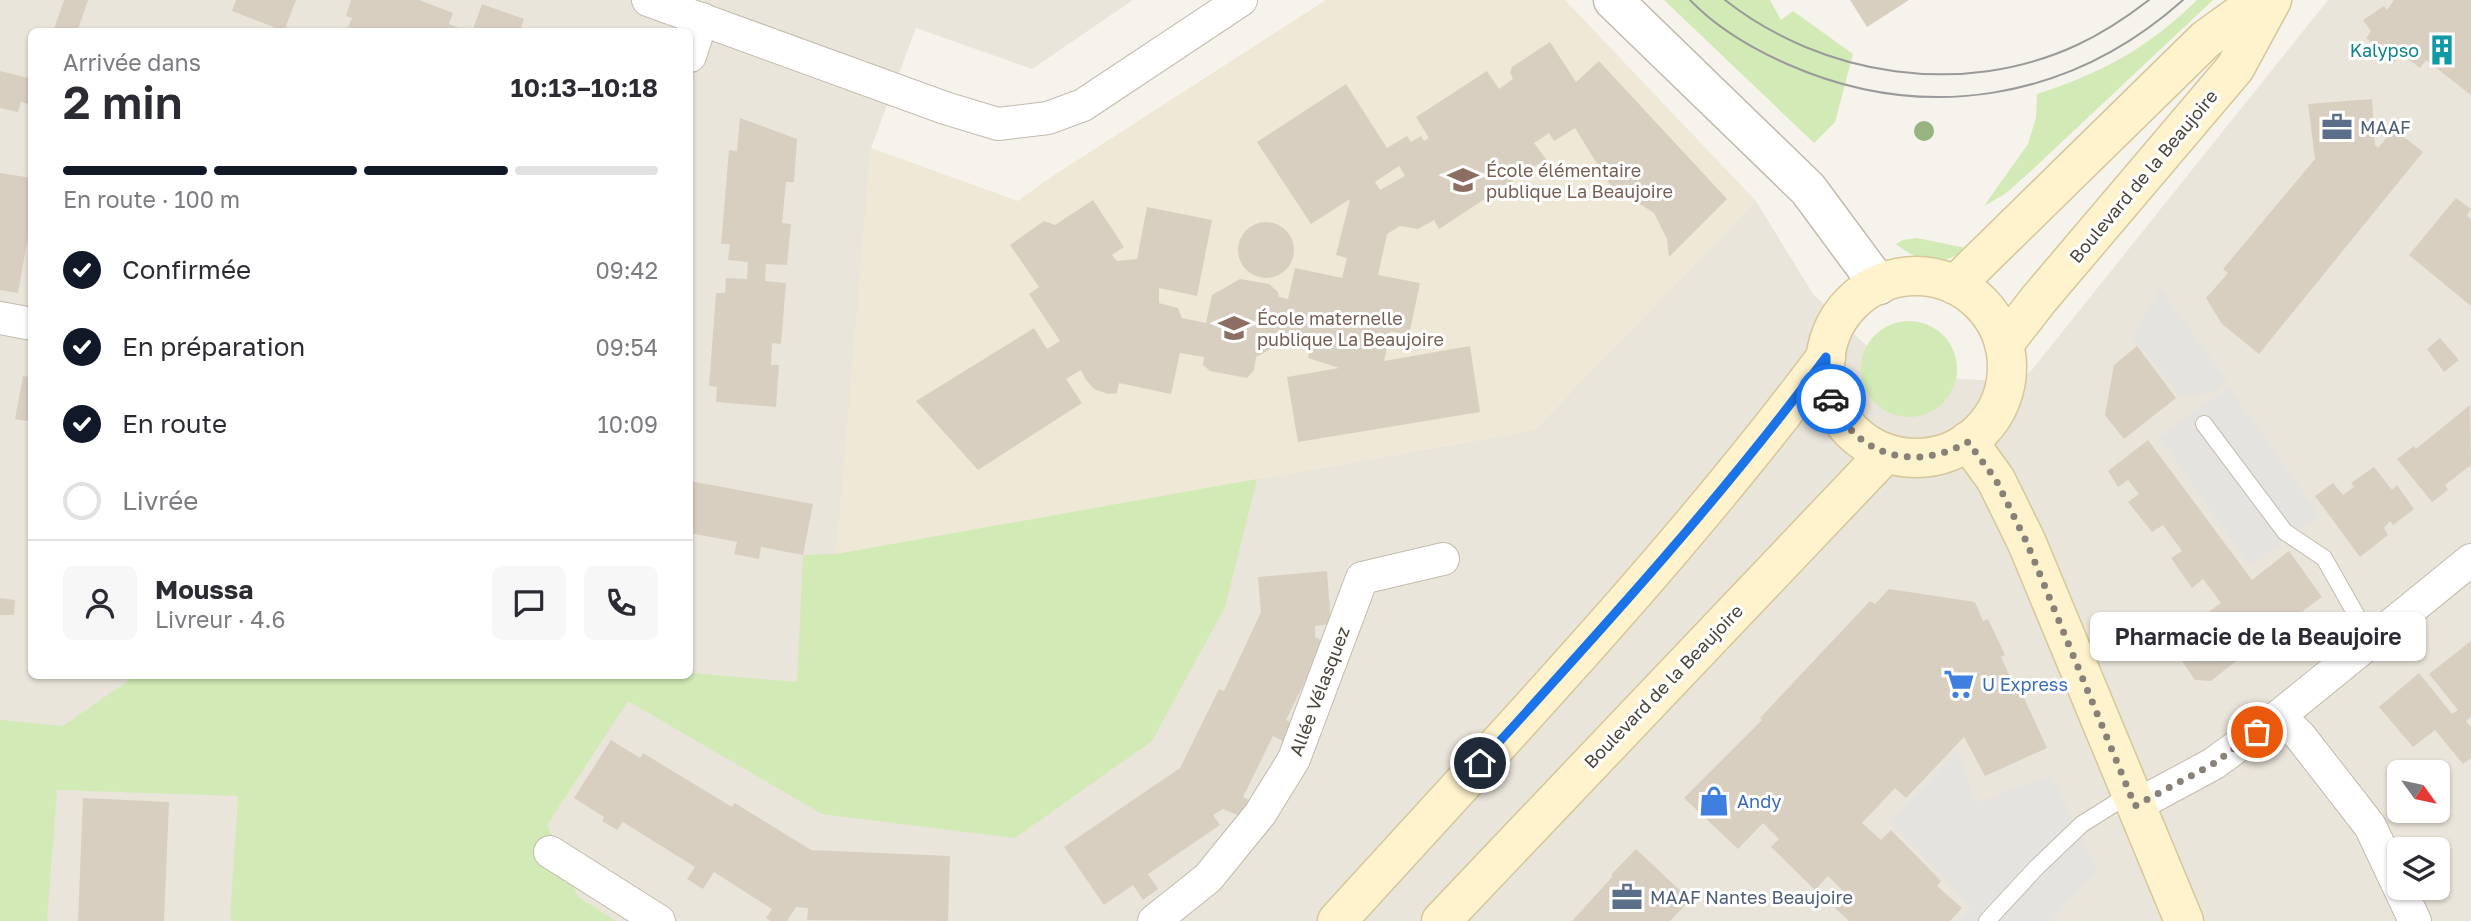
<!DOCTYPE html>
<html lang="fr">
<head>
<meta charset="utf-8">
<style>
  :root { --surface:#fff; --page:#f7f7f7; --text:#2b2b33; --muted:#7c7c81; --line:#e1e1e2; --accent:#111827 }
  body { margin:0; font-family:"Golos Text",sans-serif; background:var(--page); color:var(--text); height:100vh; display:flex; flex-direction:column; font-size:26px; white-space:nowrap }
  * { box-sizing:border-box; margin:0 }
  p { font-size:23px; color:var(--muted) }
  .icon { flex:none; width:38px; height:38px; fill:none; stroke:currentColor; stroke-width:2; stroke-linecap:round; stroke-linejoin:round }
  .map { position:relative; flex:1; overflow:hidden }
  .side { position:absolute; left:28px; top:28px; width:665px; height:651px; display:flex; flex-direction:column; background:var(--surface); border-radius:10px; box-shadow:0 2px 5px #0004 }
  .side>* { flex:none }
  .needle { width:46px; rotate:123deg }
  .fabs { position:absolute; left:2387px; top:760px; display:grid; gap:14px }
  .fabs a { display:grid; place-items:center; width:63px; height:63px; border-radius:10px; background:var(--surface); box-shadow:0 2px 5px #0004; font-size:35px }
  .pin { position:absolute; display:grid; place-items:center; width:60px; height:60px; color:#fff; margin:-30px; border:4px solid #fff; border-radius:50%; box-shadow:0 2px 7px #0007 }
  .courier { position:absolute; display:grid; place-items:center; width:70px; height:70px; margin:-35px; border:5px solid #1a73e8; border-radius:50%; background:#fff; color:#222; box-shadow:0 2px 9px #0007 }
  .bubble { position:absolute; height:49px; border-radius:10px; background:var(--surface); box-shadow:0 2px 5px #0004; font-size:23px; font-weight:600; line-height:49px; text-align:center }
  .overview em { font-style:normal; font-weight:600 }
  .overview div { display:flex; flex-direction:column-reverse }
  .overview { display:flex; align-items:center; justify-content:space-between; height:119px; padding:0 35px }
  h1 { font-size:46px; font-weight:600; line-height:52px }
  .bar { display:grid; grid-template-columns:repeat(4,1fr); gap:10px 7px; align-content:center; height:84px; padding:0 35px }
  .bar i { height:9px; border-radius:5px; background:var(--line) }
  .bar .current { background:var(--accent) }
  .bar p { grid-column:span 4 }
  .line { display:flex; align-items:center; gap:18px; padding:0 35px; border-top:2px solid var(--line) }
  .line div { flex:1 }
  .round { display:grid; place-items:center; flex:none; width:74px; height:74px; border-radius:10px; background:var(--page) }
  ol { padding:0 35px; list-style:none }
  li { display:flex; align-items:center; gap:21px; height:77px }
  li p { margin-inline-start:auto }
  li .icon { padding:7px; border-radius:50%; background:var(--accent); color:#fff; stroke-width:4 }
  li:last-child { color:var(--muted) }
  li i { width:38px; height:38px; border:4px solid var(--line); border-radius:50% }
  .map>svg:first-child { display:block }
  .residential { fill:#eae5da; fill-rule:evenodd }
  .education { fill:#efe8d6 }
  .green { fill:#d2eab5 }
  .parking { fill:#e5e3e0 }
  .building { fill:#d8cfc1; fill-rule:evenodd }
  .lines { fill:none; stroke-linecap:round; stroke-linejoin:round }
  .service-casing { stroke:#c2bbae; stroke-width:18 }
  .minor-casing { stroke:#c2bbae; stroke-width:34 }
  .tertiary-casing { stroke:#c2bbae; stroke-width:41 }
  .secondary-casing { stroke:#d6c79b; stroke-width:41 }
  .service { stroke:#fff; stroke-width:16 }
  .minor { stroke:#fff; stroke-width:32 }
  .tertiary { stroke:#fff; stroke-width:38 }
  .secondary { stroke:#fff3cd; stroke-width:38 }
  .tram { stroke:#9a9a9a; stroke-width:2 }
  .tree { fill:#97b381 }
  .done { stroke:#878178; stroke-width:7; stroke-dasharray:0 12.6 }
  .route { stroke:#1a73e8; stroke-width:9 }
  .labels { text-anchor:middle; dominant-baseline:central; stroke-width:6; stroke-linejoin:round; paint-order:stroke }
  .culture-label { font-size:18px; fill:#0d838f; stroke:#fff; text-anchor:end }
  .service-label { font-size:18px; fill:#4e5e75; stroke:#fff; text-anchor:start }
  .education-label { font-size:18px; fill:#785e54; stroke:#fff; text-anchor:start }
  .street-label { font-size:18px; fill:#4b4439; stroke:#fff }
  .shop-label { font-size:18px; fill:#366cbe; stroke:#fff; text-anchor:start }
</style>
</head>
<body>
<div class="map">
<svg width="2471" height="921" viewBox="0 0 2471 921">
  <rect width="100%" height="100%" fill="#f6f3ec"/>
  <path class="residential" d="M0 0H1133L1032 69 916 28 871 148 837 554 1534 430 1756 201 1813 294 1897 375 2016 382 2031 371 2328 0H2471V921H0ZM32 32H690V676H32ZM2399 772H2438V810H2399ZM2399 849H2438V887H2399Z"/>
  <path class="education" d="M1326 0H1565L1756 201 1534 430 836 554 871 148 1018 201 1045 181Z"/>
  <g class="green">
    <path d="M1664 0H1770L1781 20 1793 11 1853 54 1835 122 1814 143Z"/>
    <path d="M2197 0H2213L2030 172 2005 194 1984 206 2028 144 2036 118 2037 94C2102 73 2148 48 2197 0Z"/>
    <path d="M1917 238 1966 248C1943 269 1918 262 1896 244L1903 240Z"/>
    <circle cx="1909" cy="369" r="48"/>
    <path d="M1257 479 1225 607 1152 741 1015 838 822 814 628 701 547 825 578 897 616 921H234L230 918 238 796 57 790 47 921H0V720L63 726 135 676H690V673L797 682 803 555 836 554Z"/>
  </g>
  <g class="parking">
    <path d="M2160 289 2227 380 2215 392 2181 396 2132 337Z"/>
    <path d="M2229 387 2320 516 2250 566 2159 437Z"/>
    <path d="M1958 750 1975 803 2052 775 2097 871 2050 921H1957L1971 906 1890 822Z"/>
  </g>
  <g class="building">
    <path d="M64 0H88L77 32H53Z"/>
    <path d="M236 0H296L284 31 232 11Z"/>
    <path d="M351 0H419L453 13 449 24 469 32H346L352 18 346 16Z"/>
    <path d="M1850 0H1909L1867 27Z"/>
    <path d="M2394 0H2471V95L2426 60 2420 68 2401 54 2393 64 2366 38 2371 31 2363 20 2384 6 2387 10Z"/>
    <path d="M482 4 524 19 520 32H472Z"/>
    <path d="M1550 42 1576 82 1599 61 1727 199 1669 257 1667 239 1654 213 1632 199 1617 196 1575 128 1554 141 1549 133 1534 143 1546 159 1439 229 1434 220 1418 229 1400 226 1387 234 1378 275 1420 283 1410 330 1401 334 1391 331 1384 361 1470 346 1480 412 1298 442 1287 377 1339 368 1308 358 1310 348 1284 342 1256 357 1254 370 1247 378 1210 371 1203 365 1204 357 1180 353 1171 394 1119 383 1117 393 1108 394 1094 389 1086 380 1081 370 1066 379 1082 403 978 470 916 401 1034 328 1047 349 1060 341 1029 294 1039 287 1010 245 1044 221 1055 225 1093 200 1124 247 1112 255 1117 261 1137 259 1147 207 1212 220 1197 296 1159 288V303L1178 308 1182 318 1206 323 1212 295 1240 279 1269 284 1278 292 1279 297 1288 299 1295 268 1342 278 1347 258 1336 255 1350 199 1311 224 1257 142 1346 84 1387 148 1407 136 1411 142 1421 136 1424 141 1429 138 1416 117 1487 71 1499 89 1513 79 1510 73 1512 67ZM1399 166 1405 176 1380 190 1375 182Z"/>
    <path d="M0 71 32 79V105L21 102 18 112 0 108Z"/>
    <path d="M2372 99 2375 145 2378 148 2394 129 2423 152 2259 354 2222 324 2206 298 2228 273 2223 269 2315 159 2308 104Z"/>
    <path d="M740 118 797 139 794 182H786L782 223 791 224 787 265 766 264 765 281 786 283 781 344 772 343 771 365H779L776 407 716 402 717 387 709 386 716 293H725L726 278 747 279 748 262 728 260 730 244H721L729 150 737 151Z"/>
    <path d="M0 173 32 178V214L18 293 0 290Z"/>
    <path d="M2456 198 2471 209 2467 216 2471 219V306L2409 255Z"/>
    <circle cx="1266" cy="250" r="28"/>
    <path d="M2440 338 2459 360 2444 372 2427 349Z"/>
    <path d="M2137 346 2176 398 2124 439 2105 415 2114 365Z"/>
    <path d="M23 376 32 377V422L15 419Z"/>
    <path d="M2470 405 2471 465 2445 485 2448 490 2432 502 2397 459 2414 446 2416 449Z"/>
    <path d="M2148 440 2252 580 2289 551 2322 597 2289 621 2292 624 2266 642 2264 639 2211 681 2195 680 2177 654 2179 633 2221 603 2203 579 2192 588 2171 558 2182 551 2163 525 2152 532 2128 502 2139 494 2128 480 2118 487 2108 471Z"/>
    <path d="M2374 467 2392 490 2397 485 2414 509 2393 525 2390 521 2384 528 2388 535 2360 557 2315 496 2333 483 2343 495 2354 487 2351 483Z"/>
    <path d="M690 481 813 504 803 555 761 547 759 559 734 554 737 542 690 533Z"/>
    <path d="M1327 571 1331 624 1315 626V637L1324 642 1286 720 1299 726 1291 745 1273 736 1243 797 1253 802 1246 819 1223 809 1213 815 1220 825 1148 874 1158 889 1143 900 1133 885 1104 905 1064 847 1180 768 1219 689 1224 691 1261 612 1258 577Z"/>
    <path d="M1889 589 1975 602 1983 621 1988 619 2005 655 2001 657 2016 690 2020 689 2047 748 1985 776 1964 737 1906 798 1895 788 1862 823 1881 840 1891 830 1941 881 1937 886 1962 908 1950 921H1849L1835 908 1847 895 1828 876 1815 890 1771 847 1779 839 1763 823 1738 849 1684 798 1762 720 1760 718 1870 601 1875 604Z"/>
    <path d="M0 598 15 600 14 615H0Z"/>
    <path d="M2471 641V717L2466 721 2471 727V758L2463 764 2435 730 2413 747 2379 707 2419 673 2452 714 2458 710 2429 674Z"/>
    <path d="M611 740 640 758 643 753 732 807 735 803 811 850 950 856 948 921 807 920 808 908 796 907 787 921H770L766 918 772 909 714 872 703 889 687 879 695 867 623 822 617 830 602 821 604 817 574 798Z"/>
    <path d="M83 798 169 802 164 921H78Z"/>
    <path d="M1636 849 1690 900 1670 921H1572L1613 876 1611 875Z"/>
  </g>
  <g class="lines">
    <g class="service-casing">
      <g id="service">
        <path d="M2204 424 2285 532 2324 558 2371 641"/>
        <path d="M1987 921 2036 868 2082 824 2130 794"/>
      </g>
    </g>
    <g class="minor-casing">
      <g id="minor">
        <path d="M648 0 945 108 998 124 1048 118 1083 105 1241 0"/>
        <path d="M690 56 702 19"/>
        <path d="M0 318 32 324"/>
        <path d="M2279 716 2300 736 2370 826 2415 921"/>
        <path d="M2135 806 2213 764 2279 716 2471 560"/>
        <path d="M550 852 659 921"/>
        <path d="M1154 921 1208 878 1260 814 1294 759 1362 578 1443 559"/>
      </g>
    </g>
    <g class="tertiary-casing">
      <path id="tertiary" d="M1613 0 1808 189 1879 285"/>
    </g>
    <g class="secondary-casing">
      <g id="secondary">
        <circle cx="1916" cy="367" r="91"/>
        <path d="M1955 285 2206 39 2260 0"/>
        <path d="M2004 344 2039 299 2235 68 2272 0"/>
        <path d="M1968 441 1996 480 2027 543 2184 921"/>
        <path d="M1337 921C1504 737 1677 556 1826 357"/>
        <path d="M1441 921 1886 453"/>
      </g>
    </g>
    <use href="#service" class="service"/>
    <use href="#minor" class="minor"/>
    <use href="#tertiary" class="tertiary"/>
    <use href="#secondary" class="secondary"/>
    <g class="tram">
      <path d="M1690 0C1716 27 1753 49 1787 64 1925 125 2071 100 2183 0"/>
      <path d="M1725 0C1823 77 1963 98 2077 45 2103 33 2127 17 2149 0"/>
    </g>
  </g>
  <circle class="tree" cx="1924" cy="131" r="10"/>
  <g class="lines">
    <path class="done" d="M1831 399C1856 457 1915 472 1968 442L1996 480 2027 543 2135 806 2213 764 2257 732"/>
    <path class="route" d="M1480 763C1600 631 1720 500 1826 357V377L1831 399"/>
  </g>
  <defs>
    <g id="building-bare" transform="scale(2.415)"><path d="M-4-6H4V6H1V3H-1V6H-4ZM-2.5-4.3h1.7v1.8h-1.7ZM.8-4.3h1.7v1.8H.8ZM-2.5-1h1.7V.8h-1.7ZM.8-1h1.7V.8H.8Z" fill="#0f9aa8" stroke="#fff" stroke-width="2.5" paint-order="stroke"/></g>
    <g id="office-bare" transform="scale(2.415)"><path d="M-6-3h4V-5.5h4V-3h4V5H-6ZM-1-4.5V-3h2v-1.5ZM-6 0V1H6V0Z" fill="#5c6f8a" stroke="#fff" stroke-width="2.5" paint-order="stroke"/></g>
    <g id="school-bare" transform="scale(2.415)"><path d="M0-5L7-2L0 1L-7-2ZM-4 1L0 2.5L4 1V4Q0 6-4 4Z" fill="#8d6e63" stroke="#fff" stroke-width="2.5" paint-order="stroke"/></g>
    <g id="supermarket-bare" transform="scale(2.415)"><path d="M-6-5.5h2.5l.6 2H6L4.5 2H-2.5L-4.4-4H-6ZM-1.5 3.2a1.3 1.3 0 1 0 .1 0ZM3 3.2a1.3 1.3 0 1 0 .1 0Z" fill="#3f7fe0" stroke="#fff" stroke-width="2.5" paint-order="stroke"/></g>
    <g id="shop-bare" transform="scale(2.415)"><path d="M-5-2.5h2.3a2.7 3.5 0 0 1 5.4 0H5L5.5 6h-11ZM-1.5-2.5h3a1.5 2.3 0 0 0-3 0Z" fill="#3f7fe0" stroke="#fff" stroke-width="2.5" paint-order="stroke"/></g>
  </defs>
  <g fill-rule="evenodd">
    <use href="#building-bare" x="2442" y="50"/>
    <use href="#office-bare" x="2337" y="127"/>
    <use href="#school-bare" x="1463" y="180"/>
    <use href="#school-bare" x="1234" y="328"/>
    <use href="#supermarket-bare" x="1959" y="684"/>
    <use href="#shop-bare" x="1714" y="801"/>
    <use href="#office-bare" x="1627" y="897"/>
  </g>
  <g class="labels">
    <g class="culture-label">
      <text x="2419" y="50">Kalypso</text>
    </g>
    <g class="service-label">
      <text x="2360" y="127">MAAF</text>
      <text x="1650" y="897">MAAF Nantes Beaujoire</text>
    </g>
    <g class="education-label">
      <text x="1486" y="170">École élémentaire<tspan x="1486" dy="21">publique La Beaujoire</tspan></text>
      <text x="1257" y="318">École maternelle<tspan x="1257" dy="21">publique La Beaujoire</tspan></text>
    </g>
    <g class="street-label">
      <text transform="translate(2143 176) rotate(-50)">Boulevard de la Beaujoire</text>
      <text transform="translate(1663 686) rotate(-46)">Boulevard de la Beaujoire</text>
      <text transform="translate(1319 691) rotate(-69)">Allée Vélasquez</text>
    </g>
    <g class="shop-label">
      <text x="1982" y="684">U Express</text>
      <text x="1737" y="801">Andy</text>
    </g>
  </g>
</svg>
<div class="fabs">
<a><svg class="needle" viewBox="-14 -14 28 28"><path d="M0-13l5 13h-10z" fill="#e53935"/><path d="M0 13l5-13h-10z" fill="#7c7c81"/></svg></a>
<a><svg class="icon" aria-label="layers" viewBox="0 0 24 24"><path d="M12 4l9 5-9 5-9-5zM3 14l9 5 9-5"/></svg></a>
</div>
<div class="pin" style="left:2257px;top:732px;background:#ea580c"><svg class="icon" aria-label="bag" viewBox="0 0 24 24"><path d="M5 8h14l-1 12H6zM9 8a3 3 0 0 1 6 0"/></svg></div>
<div class="pin" style="left:1480px;top:763px;background:#1f2937"><svg class="icon" aria-label="home" viewBox="0 0 24 24"><path d="M3 11l9-7 9 7M6 9v11h12V9"/></svg></div>
<div class="courier" style="left:1831px;top:399px"><svg class="icon" aria-label="car" viewBox="0 0 24 24"><path d="M5 17H2v-5l4-1 3-4h7l3 4 3 1v5h-3M9 17h6M6 11h13"/><circle cx="7" cy="17" r="2"/><circle cx="17" cy="17" r="2"/></svg></div>
<div class="bubble" style="left:2090px;top:612px;width:336px">Pharmacie de la Beaujoire</div>
<section class="side">
<div class="overview"><div><h1>2 min</h1><p>Arrivée dans</p></div><em>10:13–10:18</em></div>
<div class="bar"><i class="current"></i><i class="current"></i><i class="current"></i><i></i><p>En route · 100 m</p></div>
<ol>
<li><svg class="icon" aria-label="check" viewBox="0 0 24 24"><path d="M5 12l5 5 9-10"/></svg>Confirmée<p>09:42</p></li>
<li><svg class="icon" aria-label="check" viewBox="0 0 24 24"><path d="M5 12l5 5 9-10"/></svg>En préparation<p>09:54</p></li>
<li><svg class="icon" aria-label="check" viewBox="0 0 24 24"><path d="M5 12l5 5 9-10"/></svg>En route<p>10:09</p></li>
<li><i></i>Livrée</li>
</ol>
<div class="line" style="height:126px"><a class="round"><svg class="icon" aria-label="person" viewBox="0 0 24 24"><circle cx="12" cy="8" r="4"/><path d="M4 21q1-7 8-7t8 7"/></svg></a><div><b>Moussa</b><p>Livreur · 4.6</p></div><a class="round"><svg class="icon" aria-label="chat" viewBox="0 0 24 24"><path d="M4 5h16v11H9l-5 4z"/></svg></a><a class="round"><svg class="icon" aria-label="phone" viewBox="0 0 24 24"><path d="M5 4h4l2 5-3 2q2 4 5 5l2-3 5 2v4C11 20 4 13 5 4z"/></svg></a></div>
</section>
</div>
</body>
</html>
